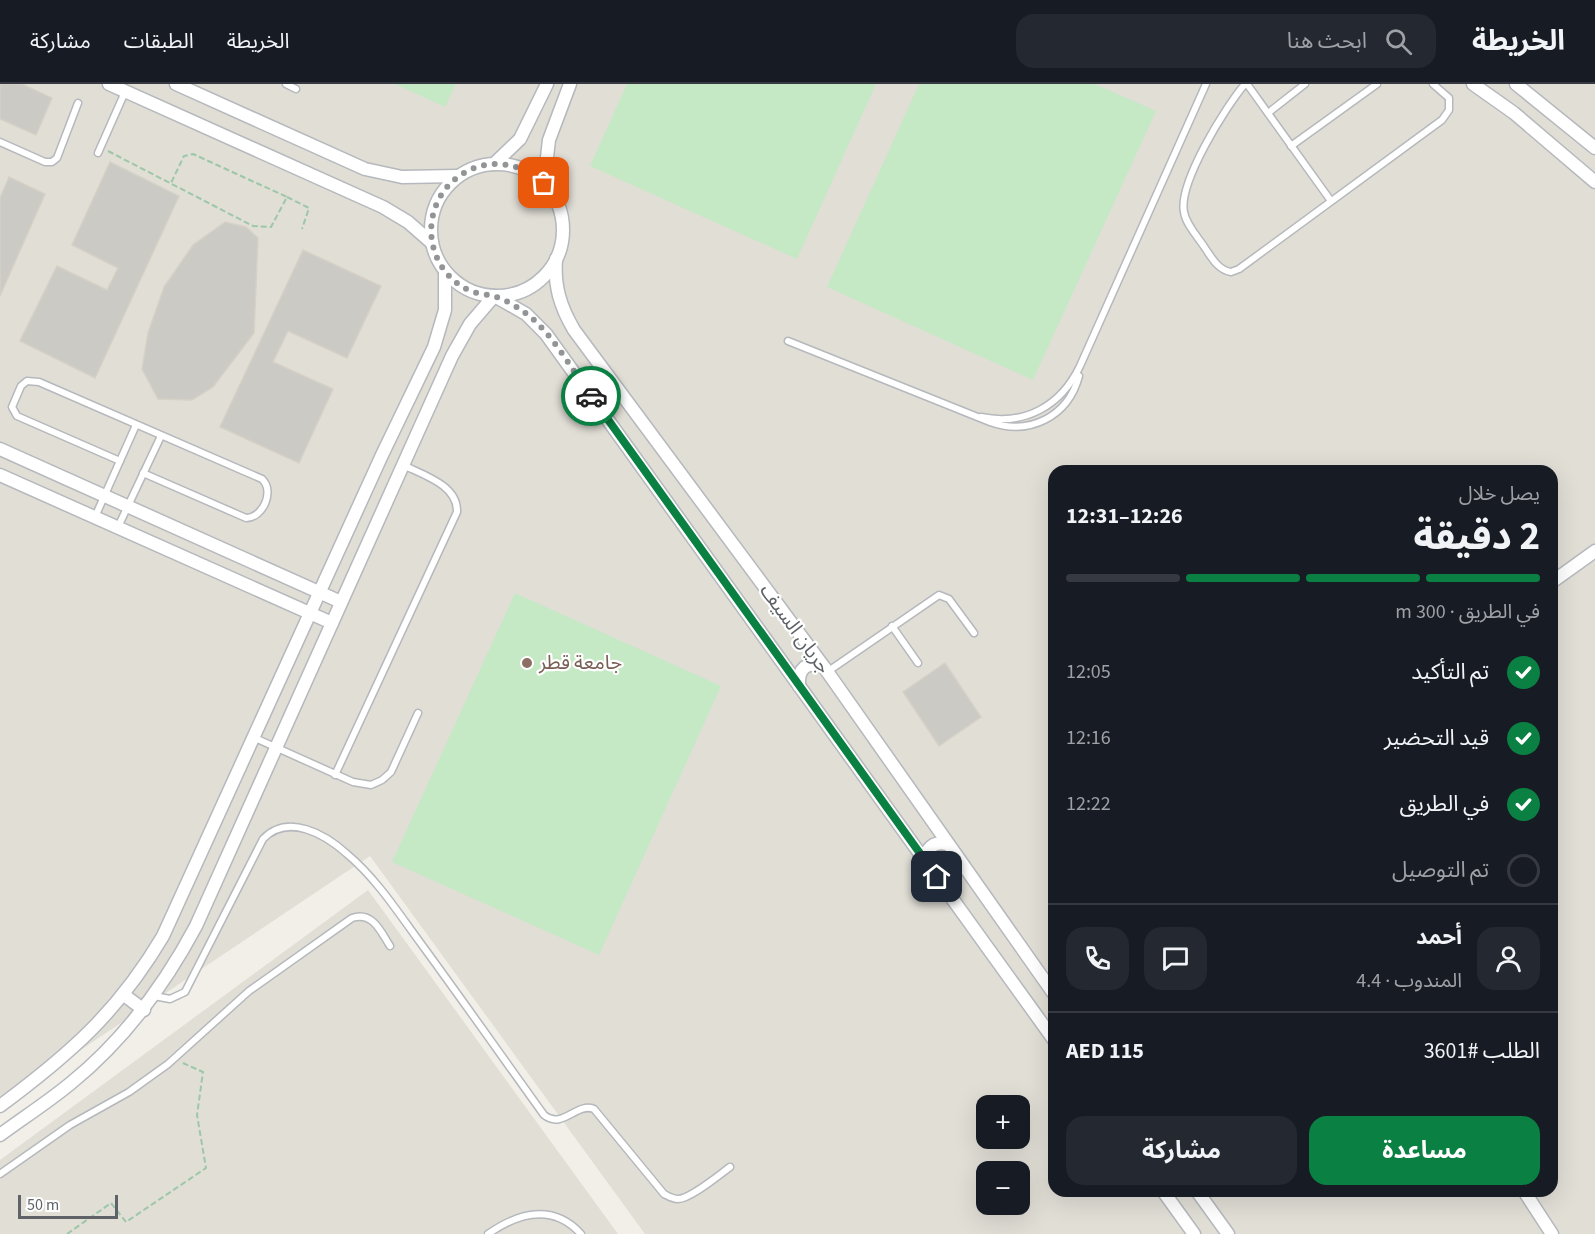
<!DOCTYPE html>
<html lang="ar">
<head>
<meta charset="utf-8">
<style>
  :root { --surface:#171b24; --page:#242831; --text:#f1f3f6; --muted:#9ea1a6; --line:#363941; --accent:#0b8043 }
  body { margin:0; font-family:"Source Sans 3","Noto Sans Arabic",sans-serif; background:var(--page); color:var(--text); direction:rtl; height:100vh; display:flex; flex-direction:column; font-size:22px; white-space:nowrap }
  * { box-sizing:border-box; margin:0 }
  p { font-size:20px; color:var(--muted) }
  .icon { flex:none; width:33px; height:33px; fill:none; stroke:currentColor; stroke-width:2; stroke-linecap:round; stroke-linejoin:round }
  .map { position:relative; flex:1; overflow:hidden; direction:ltr }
  .panel { position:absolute; left:1048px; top:381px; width:510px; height:732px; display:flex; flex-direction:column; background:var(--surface); border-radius:18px; box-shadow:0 6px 24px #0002; direction:rtl }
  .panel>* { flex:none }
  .controls { position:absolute; left:976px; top:1011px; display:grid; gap:12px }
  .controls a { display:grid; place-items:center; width:54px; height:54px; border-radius:12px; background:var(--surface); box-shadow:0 6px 24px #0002; font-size:30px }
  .scale { position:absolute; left:18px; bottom:15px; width:100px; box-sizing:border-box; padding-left:6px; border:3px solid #5f6368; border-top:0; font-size:16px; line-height:21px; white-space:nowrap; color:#5f6368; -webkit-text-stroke:4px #fff; paint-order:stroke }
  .pin { position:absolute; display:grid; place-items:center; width:51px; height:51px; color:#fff; margin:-26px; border-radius:12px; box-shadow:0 3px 9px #0006 }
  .courier { position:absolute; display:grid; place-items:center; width:60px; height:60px; margin:-30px; border:4px solid #0b8043; border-radius:50%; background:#fff; color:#222; box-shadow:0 2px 8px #0007 }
  .overview em { font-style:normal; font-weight:700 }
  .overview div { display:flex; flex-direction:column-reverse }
  .overview { display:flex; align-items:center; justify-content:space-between; height:102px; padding:0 18px }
  h1 { font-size:39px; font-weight:700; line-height:45px }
  .bar { display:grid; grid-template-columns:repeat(4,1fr); gap:9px 6px; align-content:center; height:72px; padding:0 18px }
  .bar i { height:8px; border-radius:4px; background:var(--line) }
  .bar .active { background:var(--accent) }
  .bar p { grid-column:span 4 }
  .line { display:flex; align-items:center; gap:15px; padding:0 18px; border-top:2px solid var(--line) }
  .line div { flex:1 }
  .round { display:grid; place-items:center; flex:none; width:63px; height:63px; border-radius:18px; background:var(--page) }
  ol { padding:0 18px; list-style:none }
  li { display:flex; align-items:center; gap:18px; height:66px }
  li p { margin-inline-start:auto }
  li .icon { padding:6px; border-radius:50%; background:var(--accent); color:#fff; stroke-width:4 }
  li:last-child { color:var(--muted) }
  li i { width:33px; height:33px; border:3px solid var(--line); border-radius:50% }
  .cta { display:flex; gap:12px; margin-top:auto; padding:12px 18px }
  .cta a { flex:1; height:69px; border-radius:18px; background:var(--accent); color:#fff; font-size:24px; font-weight:700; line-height:69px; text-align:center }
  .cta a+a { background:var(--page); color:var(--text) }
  header { display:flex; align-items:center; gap:36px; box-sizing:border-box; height:84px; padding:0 30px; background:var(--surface); border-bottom:2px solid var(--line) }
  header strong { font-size:28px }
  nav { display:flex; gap:33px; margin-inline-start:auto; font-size:21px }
  .search { width:420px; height:54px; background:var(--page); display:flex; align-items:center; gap:15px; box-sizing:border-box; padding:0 21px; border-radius:18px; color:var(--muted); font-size:22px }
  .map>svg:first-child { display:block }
  .education { fill:#e1ded6; fill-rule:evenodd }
  .green { fill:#c5e8c5 }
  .building { fill:#cccac5; stroke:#d6d1c6; stroke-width:1.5 }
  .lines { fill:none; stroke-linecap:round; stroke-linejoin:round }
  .lane-casing { stroke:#b5b8bc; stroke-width:9 }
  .street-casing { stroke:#b5b8bc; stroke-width:15 }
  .path { stroke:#9cc7a9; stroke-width:2; stroke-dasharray:6 3; stroke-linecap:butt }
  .lane { stroke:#fff; stroke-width:6 }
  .street { stroke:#fff; stroke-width:12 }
  .done { stroke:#929495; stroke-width:6; stroke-dasharray:0 10.8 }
  .route { stroke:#0b8043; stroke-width:8 }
  .education-dot { fill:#8d6e63; stroke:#fff; stroke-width:2 }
  .labels { text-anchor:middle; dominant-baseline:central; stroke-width:4.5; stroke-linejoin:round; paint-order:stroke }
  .street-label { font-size:20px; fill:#5f6368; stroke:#fff }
  .education-label { font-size:20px; fill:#785e54; stroke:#fff; text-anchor:start }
</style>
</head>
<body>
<header>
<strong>الخريطة</strong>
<div class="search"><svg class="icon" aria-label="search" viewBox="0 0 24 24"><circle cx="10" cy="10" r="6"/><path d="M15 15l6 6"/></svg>ابحث هنا</div>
<nav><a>الخريطة</a><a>الطبقات</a><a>مشاركة</a></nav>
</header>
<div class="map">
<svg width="1595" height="1150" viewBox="0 0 1595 1150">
  <rect width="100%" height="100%" fill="#f1efe8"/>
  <g class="education">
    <path d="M0 0H1595V1150H645L370 772 0 1020ZM1054 387H1552V1107H1054ZM987 1022H1020V1054H987ZM987 1088H1020V1120H987Z"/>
    <path d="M368 806 618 1150H0V1076Z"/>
  </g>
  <g class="green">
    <path d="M395 0H456L445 23Z"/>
    <path d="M627 0H876L797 175 590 82Z"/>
    <path d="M919 0H1095L1156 27 1033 296 827 203Z"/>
    <path d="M515 509 721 602 599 871 392 778Z"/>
  </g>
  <g class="building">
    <path d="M0 0H22L52 14 36 51 0 35Z"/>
    <path d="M110 78 179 112 95 294 20 257 57 182 107 206 118 184 72 161Z"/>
    <path d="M9 93 45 110 0 212V114Z"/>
    <path d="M225 138 246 143 258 154 254 249 213 303 192 316 158 315 142 285 148 249 164 203 193 161Z"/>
    <path d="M303 166 381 202 347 274 288 247 273 278 333 305 299 379 220 343Z"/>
    <path d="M945 579 981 633 939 662 903 608Z"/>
  </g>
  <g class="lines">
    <g class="lane-casing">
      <g id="lane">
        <path d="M286 0 296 5"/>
        <path d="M1245 0C1226 22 1178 99 1184 128 1186 141 1198 153 1205 164 1212 174 1218 186 1231 188L1239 185 1442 36 1449 26V14L1433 0"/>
        <path d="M1247 0 1331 117"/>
        <path d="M1268 29 1305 0"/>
        <path d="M0 58 45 78H52L57 74 78 19"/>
        <path d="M1291 62 1377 0"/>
        <path d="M98 69 125 8"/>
        <path d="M788 257 990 338C1029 352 1068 333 1079 292"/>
        <path d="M981 333C1025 342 1061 322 1080 282L1206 0"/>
        <path d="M120 377 17 332 12 323 21 302 27 297 39 298 262 395C275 407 263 434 246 434L143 389"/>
        <path d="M95 433 136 341"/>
        <path d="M118 443 161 352"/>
        <path d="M892 542 918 579"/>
        <path d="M827 588 939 511 949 515 974 549"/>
        <path d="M255 654 353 698 371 701 382 696 391 688 418 629"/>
        <path d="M335 691 457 428C458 401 423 391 403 381"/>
        <path d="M154 912 170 915 185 908 263 755C288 729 325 750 347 770 377 795 399 830 422 861 463 917 503 974 544 1031 563 1046 576 1018 594 1025L664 1110C668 1112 673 1115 678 1115 690 1115 719 1091 730 1083"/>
        <path d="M0 1090 70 1041 129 1008 168 980 249 907 352 834C373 827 381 848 390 862"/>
        <path d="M488 1150C518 1129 553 1119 581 1150"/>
      </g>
    </g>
    <g class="street-casing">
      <g id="street">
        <path d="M109 0 383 123 408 138 432 159"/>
        <path d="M176 0 365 85 402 93 458 92"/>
        <path d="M1473 0 1514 29 1595 98"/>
        <path d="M1516 0 1595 64"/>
        <circle cx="497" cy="146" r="66"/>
        <path d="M494 80 520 55 547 0"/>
        <path d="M544 99 549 56 570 0"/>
        <path d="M556 175C554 202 560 222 574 246L824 583 1054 910"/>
        <path d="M498 214 526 230 546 250 1054 956"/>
        <path d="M0 365 341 518"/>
        <path d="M0 391 332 539"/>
        <path d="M1552 498 1595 467"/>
        <path d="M799 602C798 584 806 577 824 583"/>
        <path d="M924 775C927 764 934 757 946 760"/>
        <path d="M124 911 144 926"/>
        <path d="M0 1022C70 970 118 928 163 852L382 371 434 263 445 226V188"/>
        <path d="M0 1051C23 1034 48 1018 71 999 124 956 164 902 196 842L452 272 470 240 494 212"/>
        <path d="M1163 1107 1194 1150"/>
        <path d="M1197 1107 1228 1150"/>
        <path d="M1524 1107 1552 1150"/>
      </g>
    </g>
    <g class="path">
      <path d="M108 67 253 142 271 143 287 113 193 70 184 72 171 99"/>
      <path d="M287 113 309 124 302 145"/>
      <path d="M67 1150 111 1119 126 1138 206 1084 197 1031 203 988 183 979"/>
    </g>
    <use href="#lane" class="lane"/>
    <use href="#street" class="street"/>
  </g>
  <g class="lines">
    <path class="done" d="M544 99C527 85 507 77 485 81 464 85 445 100 437 119 422 153 437 193 471 207 478 210 486 210 493 212 508 216 522 226 533 235 556 256 573 287 591 312"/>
    <path class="route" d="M591 312 937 793"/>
  </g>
  <circle class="education-dot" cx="527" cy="579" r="6"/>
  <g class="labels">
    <g class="street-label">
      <text transform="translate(795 545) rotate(54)">جريان السيف</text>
    </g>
    <g class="education-label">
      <text x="539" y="579">جامعة قطر</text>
    </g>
  </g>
</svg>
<div class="controls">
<a>+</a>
<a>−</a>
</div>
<div class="scale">50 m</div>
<div class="pin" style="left:544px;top:99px;background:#ea580c"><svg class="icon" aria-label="bag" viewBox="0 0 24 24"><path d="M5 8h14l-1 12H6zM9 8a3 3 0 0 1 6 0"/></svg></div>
<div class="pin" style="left:937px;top:793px;background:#1f2937"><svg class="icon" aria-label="home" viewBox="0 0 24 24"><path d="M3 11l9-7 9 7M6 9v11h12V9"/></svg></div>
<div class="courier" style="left:591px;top:312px"><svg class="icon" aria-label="car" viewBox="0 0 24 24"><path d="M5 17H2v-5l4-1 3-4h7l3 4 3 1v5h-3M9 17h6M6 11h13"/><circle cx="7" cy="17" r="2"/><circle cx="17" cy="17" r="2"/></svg></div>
<section class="panel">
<div class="overview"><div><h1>2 دقيقة</h1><p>يصل خلال</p></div><em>12:26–12:31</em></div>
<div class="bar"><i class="active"></i><i class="active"></i><i class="active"></i><i></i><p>في الطريق · 300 m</p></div>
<ol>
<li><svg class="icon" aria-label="check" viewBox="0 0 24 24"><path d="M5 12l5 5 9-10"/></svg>تم التأكيد<p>12:05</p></li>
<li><svg class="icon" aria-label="check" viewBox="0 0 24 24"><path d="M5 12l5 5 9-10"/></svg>قيد التحضير<p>12:16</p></li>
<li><svg class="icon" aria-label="check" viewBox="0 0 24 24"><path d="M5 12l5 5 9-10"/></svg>في الطريق<p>12:22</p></li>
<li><i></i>تم التوصيل</li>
</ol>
<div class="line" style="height:108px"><a class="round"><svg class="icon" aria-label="person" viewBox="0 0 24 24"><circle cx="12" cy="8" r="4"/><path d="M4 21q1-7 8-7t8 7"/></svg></a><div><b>أحمد</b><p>المندوب · 4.4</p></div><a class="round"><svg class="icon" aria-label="chat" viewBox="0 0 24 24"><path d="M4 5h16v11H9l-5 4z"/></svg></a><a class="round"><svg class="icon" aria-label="phone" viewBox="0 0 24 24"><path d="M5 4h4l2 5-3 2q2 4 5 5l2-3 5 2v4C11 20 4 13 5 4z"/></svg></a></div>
<div class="line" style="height:78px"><div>الطلب #3601</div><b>AED 115</b></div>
<div class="cta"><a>مساعدة</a><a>مشاركة</a></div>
</section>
</div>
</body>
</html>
